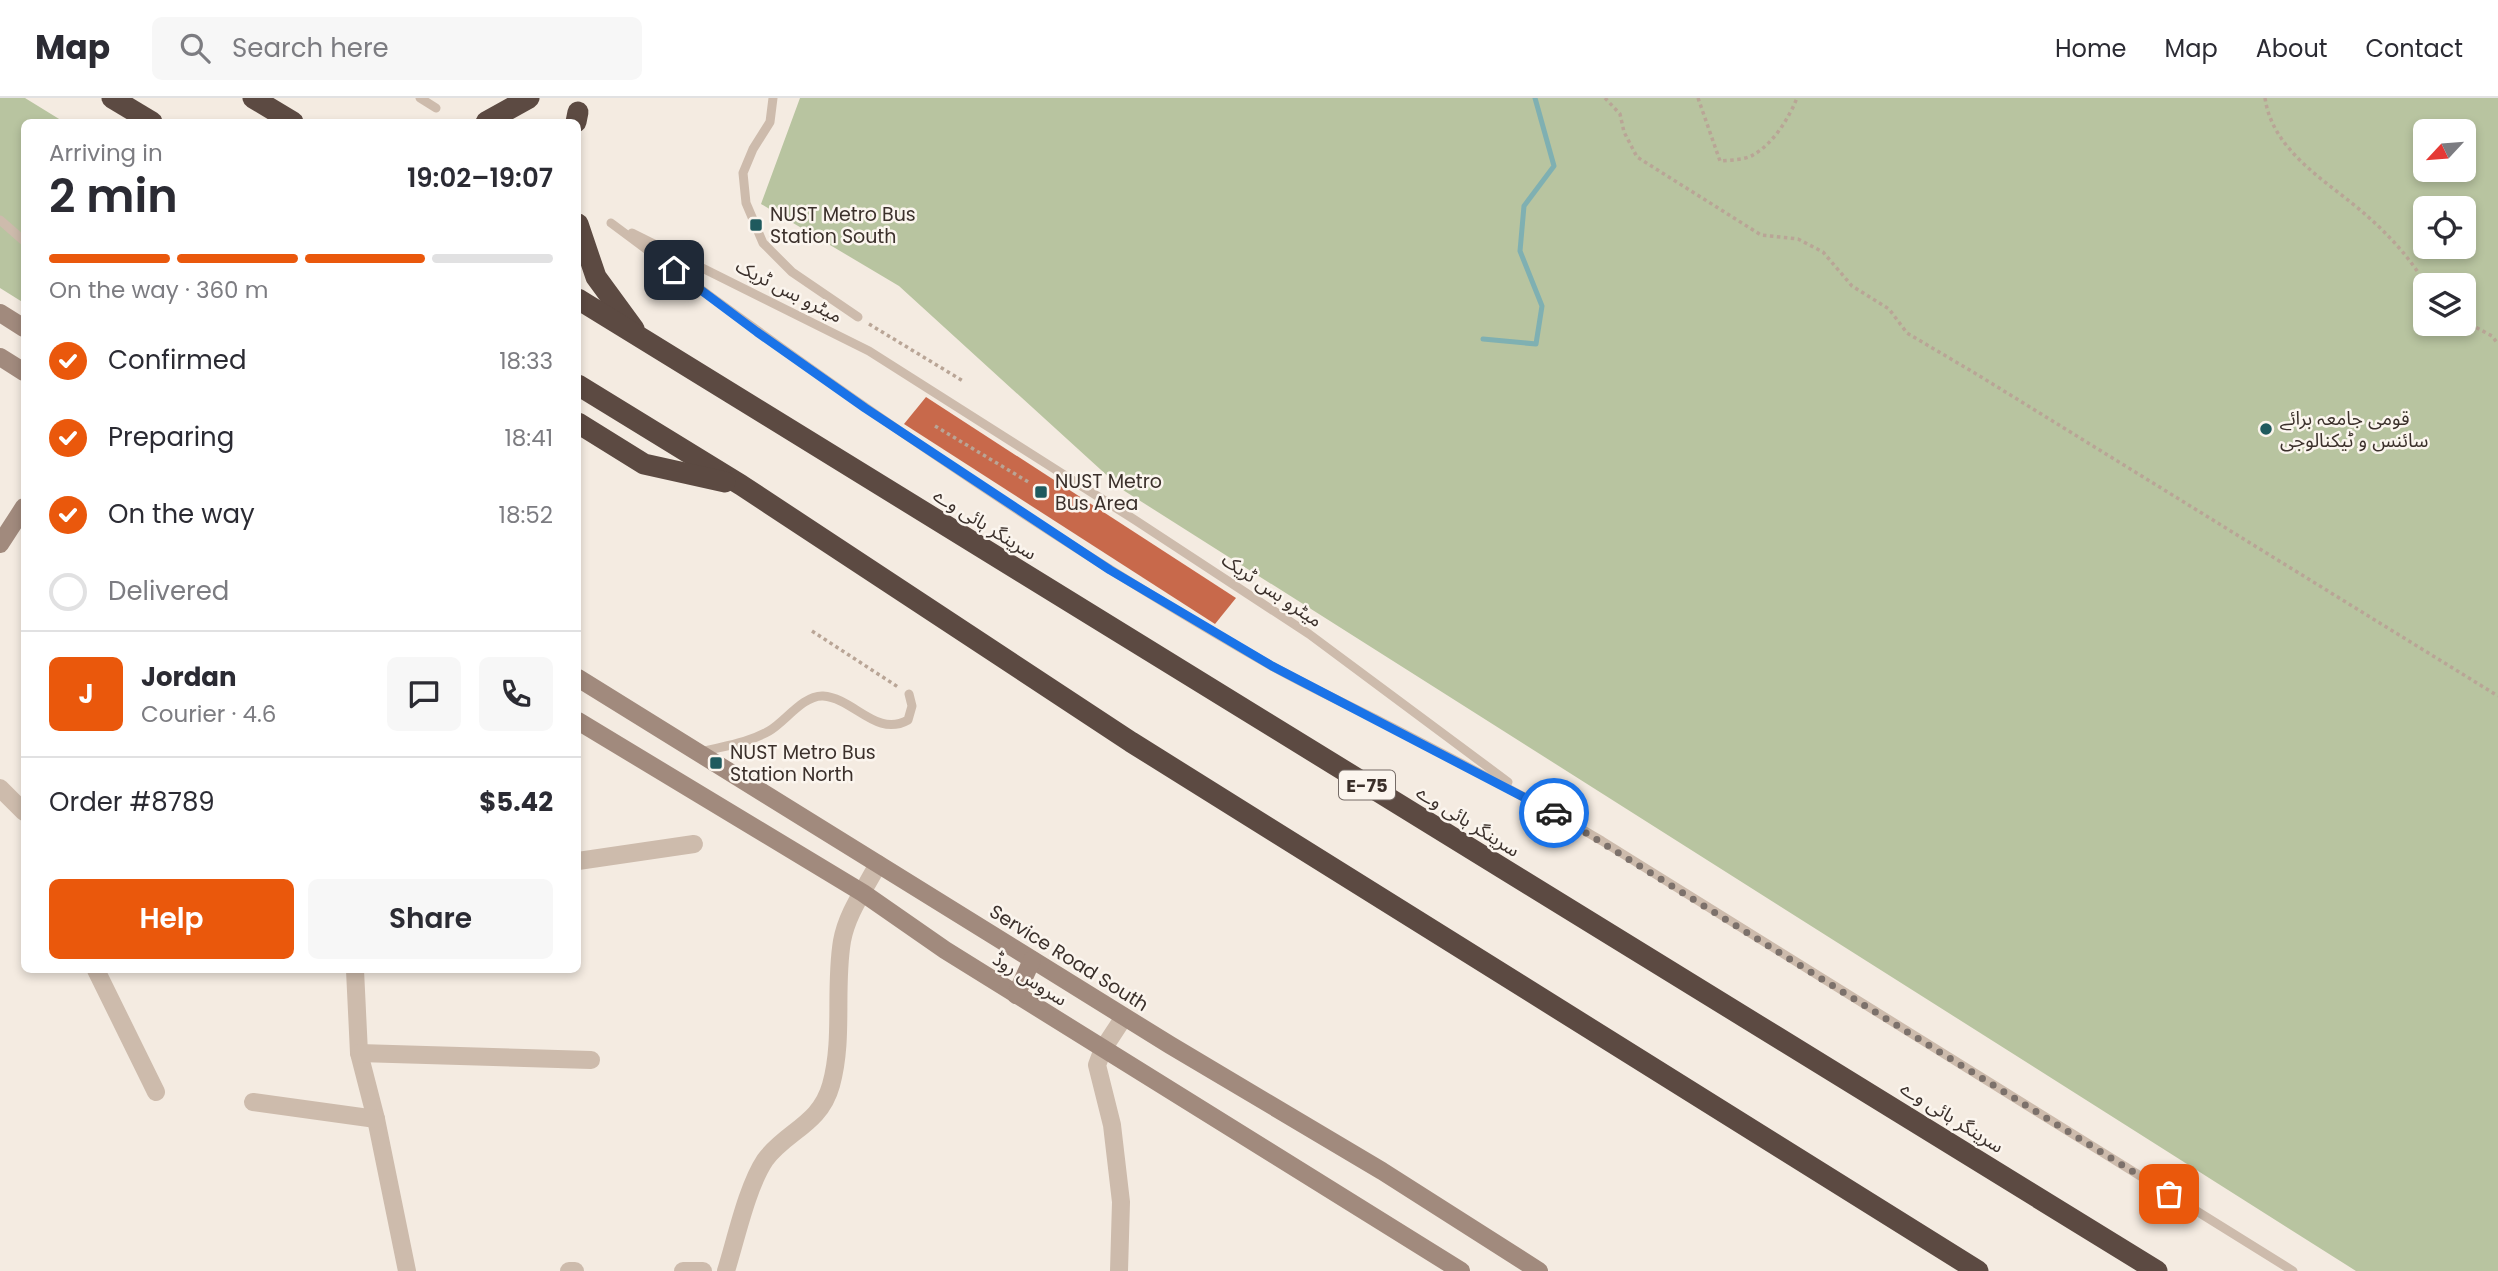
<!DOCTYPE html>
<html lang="en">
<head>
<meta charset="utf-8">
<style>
  :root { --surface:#fff; --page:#f7f7f7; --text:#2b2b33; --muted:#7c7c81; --line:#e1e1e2; --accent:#ea580c }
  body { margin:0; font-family:Poppins,"Noto Sans Arabic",sans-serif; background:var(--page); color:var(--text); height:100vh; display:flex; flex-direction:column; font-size:26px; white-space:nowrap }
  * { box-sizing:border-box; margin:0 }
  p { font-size:23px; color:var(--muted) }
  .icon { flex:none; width:38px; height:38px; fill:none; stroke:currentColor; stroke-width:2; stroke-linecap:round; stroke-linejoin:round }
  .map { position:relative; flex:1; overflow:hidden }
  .sheet { position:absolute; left:21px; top:21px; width:560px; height:854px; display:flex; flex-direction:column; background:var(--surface); border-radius:10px; box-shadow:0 4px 10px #0003 }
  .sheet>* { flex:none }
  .needle { width:46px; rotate:244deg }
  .fabs { position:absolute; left:2413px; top:21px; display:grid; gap:14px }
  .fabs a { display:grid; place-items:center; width:63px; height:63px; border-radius:10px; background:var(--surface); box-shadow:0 4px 10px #0003; font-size:35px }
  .pin { position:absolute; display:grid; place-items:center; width:60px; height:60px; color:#fff; margin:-30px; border-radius:14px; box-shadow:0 4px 10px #0006 }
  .courier { position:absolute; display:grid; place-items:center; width:70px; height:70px; margin:-35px; border:5px solid #1a73e8; border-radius:50%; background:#fff; color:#222; box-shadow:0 2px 9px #0007 }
  .summary em { font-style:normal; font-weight:600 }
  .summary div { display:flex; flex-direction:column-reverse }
  .summary { display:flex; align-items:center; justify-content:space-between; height:119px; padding:0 28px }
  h1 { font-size:46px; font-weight:600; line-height:52px }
  .bar { display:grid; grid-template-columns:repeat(4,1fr); gap:10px 7px; align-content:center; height:84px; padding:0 28px }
  .bar i { height:9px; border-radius:5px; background:var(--line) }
  .bar .current { background:var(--accent) }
  .bar p { grid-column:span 4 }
  .line { display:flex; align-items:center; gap:18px; padding:0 28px; border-top:2px solid var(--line) }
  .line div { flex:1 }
  .round { display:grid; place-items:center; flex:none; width:74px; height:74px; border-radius:10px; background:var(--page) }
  ol { padding:0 28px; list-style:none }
  li { display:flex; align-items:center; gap:21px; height:77px }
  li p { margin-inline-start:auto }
  li .icon { padding:7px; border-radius:50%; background:var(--accent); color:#fff; stroke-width:4 }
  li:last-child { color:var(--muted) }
  li i { width:38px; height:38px; border:4px solid var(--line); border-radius:50% }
  .cta { display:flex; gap:14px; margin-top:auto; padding:14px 28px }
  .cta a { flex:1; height:80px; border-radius:10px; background:var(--accent); color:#fff; font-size:28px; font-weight:600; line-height:80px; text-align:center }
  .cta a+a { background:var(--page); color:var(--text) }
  header { display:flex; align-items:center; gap:42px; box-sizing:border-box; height:98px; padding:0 35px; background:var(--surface); border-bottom:2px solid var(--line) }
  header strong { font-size:33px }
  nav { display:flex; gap:38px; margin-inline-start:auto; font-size:24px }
  .search { width:490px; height:63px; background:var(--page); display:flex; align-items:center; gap:18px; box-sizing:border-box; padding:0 24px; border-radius:10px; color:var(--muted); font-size:26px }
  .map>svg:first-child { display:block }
  .green { fill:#b8c4a0; fill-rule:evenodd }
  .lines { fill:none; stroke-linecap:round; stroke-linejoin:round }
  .stream { stroke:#7fb0b2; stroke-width:5 }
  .building { fill:#c8694b }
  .path { stroke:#b9a596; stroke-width:3.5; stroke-dasharray:3.5 3.5; stroke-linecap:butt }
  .lane { stroke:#cdbbac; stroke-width:9 }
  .street { stroke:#cdbbac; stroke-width:18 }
  .secondary { stroke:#a18a7d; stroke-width:18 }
  .highway { stroke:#5c4a42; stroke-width:21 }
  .done { stroke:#7c716b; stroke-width:7; stroke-dasharray:0 12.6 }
  .route { stroke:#1a73e8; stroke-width:9 }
  .poi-dot { fill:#1f5a5e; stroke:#fbf5ee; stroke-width:2.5 }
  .labels { text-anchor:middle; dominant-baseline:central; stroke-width:5; stroke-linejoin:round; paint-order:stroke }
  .shield { fill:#fbf5ee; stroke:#756b66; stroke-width:2 }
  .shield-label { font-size:18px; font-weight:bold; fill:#3b302b }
  .poi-label { font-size:19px; fill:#3b302b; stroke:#fbf5ee; text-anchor:start }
  .street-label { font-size:19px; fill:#3b302b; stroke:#fbf5ee }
</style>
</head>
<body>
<header>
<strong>Map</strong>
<div class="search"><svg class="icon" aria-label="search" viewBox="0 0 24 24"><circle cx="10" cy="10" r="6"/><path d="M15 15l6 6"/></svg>Search here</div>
<nav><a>Home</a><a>Map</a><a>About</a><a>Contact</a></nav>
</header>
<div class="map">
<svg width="2498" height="1173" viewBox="0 0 2498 1173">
  <rect width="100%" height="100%" fill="#f4ebe1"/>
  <g class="green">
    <path d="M0 0H25L64 24H24V205L0 190Z"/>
    <path d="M800 0H2498V1173H2356L1123 392 899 188 761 106ZM2426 33H2464V72H2426ZM2426 110H2464V149H2426ZM2426 187H2464V226H2426Z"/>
  </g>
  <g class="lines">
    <path class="stream" d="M1483 241 1536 246 1542 208 1520 153 1524 108 1554 68 1535 0"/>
  </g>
  <path class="building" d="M926 299 1236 500 1215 526 904 326Z"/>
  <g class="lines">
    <g class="path">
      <path d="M1605 0 1620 16 1624 34 1637 59 1761 137 1798 141 1823 154 1852 188 1889 211 1907 235 1978 277 2498 598"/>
      <path d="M1698 0 1720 63C1730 62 1745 62 1753 57 1773 46 1789 20 1797 0"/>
      <path d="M2265 0C2273 55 2329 84 2366 117 2389 137 2411 161 2426 187"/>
      <path d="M2464 223 2492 238 2498 246"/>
      <path d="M869 226 963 283"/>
      <path d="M935 328 1030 385"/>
      <path d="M812 533 898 589"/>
    </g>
    <g class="lane">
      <path d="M420 0 436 10"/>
      <path d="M773 0 770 24 753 51 743 75 746 105 763 145 792 174 858 219"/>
      <path d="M0 122 24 143"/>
      <path d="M611 125C823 283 1040 436 1270 567 1304 586 1339 603 1374 620 1451 660 1527 699 1602 743L2293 1173"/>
      <path d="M632 135 869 253 1135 422 1309 536 1508 684"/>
      <path d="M701 654C724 648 748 645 769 633 785 624 803 597 823 598 854 600 876 640 908 622L912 608 909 596"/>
    </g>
    <g class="street">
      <path d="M0 690 24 714"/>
      <path d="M578 763 694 746"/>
      <path d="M96 872 156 994"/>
      <path d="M355 872 359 955 376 1021 407 1173"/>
      <path d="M359 955 591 962"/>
      <path d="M253 1004 376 1021"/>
      <path d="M569 1173H575"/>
      <path d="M683 1173H703"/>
      <path d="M726 1173C736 1141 747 1089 765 1062 786 1033 820 1027 831 987 844 940 834 891 842 843 847 815 865 791 878 766"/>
      <path d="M1119 1173 1121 1104 1112 1027 1097 967 1103 951 1124 919"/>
    </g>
    <g class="secondary">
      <path d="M0 215 24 230"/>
      <path d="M0 259 24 274"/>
      <path d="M0 446 24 409"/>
      <path d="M578 580 1170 947 1382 1073 1539 1173"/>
      <path d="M578 623 863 795 945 852 1461 1173"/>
      <path d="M1016 897 1032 862"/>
    </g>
    <g class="highway">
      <path d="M112 0 152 24"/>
      <path d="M253 0 293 24"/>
      <path d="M486 24 529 0"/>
      <path d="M576 24 578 14"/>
      <path d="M578 126 596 179 634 231"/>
      <path d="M578 201 2157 1173"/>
      <path d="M578 287 741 387 1131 644 1978 1173"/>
      <path d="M578 325 644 366 725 384"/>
    </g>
  </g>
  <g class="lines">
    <path class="done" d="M1554 715 2169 1096"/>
    <path class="route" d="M674 172 757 234 865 310 1110 472 1272 568 1554 715"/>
  </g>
  <g class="poi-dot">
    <rect x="749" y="120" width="14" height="14" rx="3.5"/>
    <circle cx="2266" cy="331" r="7"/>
    <rect x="1034" y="387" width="14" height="14" rx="3.5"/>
    <rect x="709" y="658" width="14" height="14" rx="3.5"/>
  </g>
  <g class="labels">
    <rect class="shield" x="1339" y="672.5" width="56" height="29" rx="5"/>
    <g class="shield-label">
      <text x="1367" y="687">E-75</text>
    </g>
    <g class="poi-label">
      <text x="770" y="116">NUST Metro Bus<tspan x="770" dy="22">Station South</tspan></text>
      <text x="2280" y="320">قومی جامعہ برائے<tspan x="2280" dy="22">سائنس و ٹیکنالوجی</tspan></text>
      <text x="1055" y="383">NUST Metro<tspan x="1055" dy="22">Bus Area</tspan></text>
      <text x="730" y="654">NUST Metro Bus<tspan x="730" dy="22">Station North</tspan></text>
    </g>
    <g class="street-label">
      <text transform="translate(789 193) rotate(27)">میٹرو بس ٹریک</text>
      <text transform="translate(985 426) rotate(32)">سرینگر ہائی وے</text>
      <text transform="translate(1272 492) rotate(34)">میٹرو بس ٹریک</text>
      <text transform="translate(1468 723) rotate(32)">سرینگر ہائی وے</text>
      <text transform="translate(1069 860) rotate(32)">Service Road South</text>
      <text transform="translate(1030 881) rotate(32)">سروس روڈ</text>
      <text transform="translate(1952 1019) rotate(32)">سرینگر ہائی وے</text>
    </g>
  </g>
</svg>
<div class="fabs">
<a><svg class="needle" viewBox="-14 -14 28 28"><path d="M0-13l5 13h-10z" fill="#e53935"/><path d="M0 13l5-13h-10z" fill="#7c7c81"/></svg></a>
<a><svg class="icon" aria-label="locate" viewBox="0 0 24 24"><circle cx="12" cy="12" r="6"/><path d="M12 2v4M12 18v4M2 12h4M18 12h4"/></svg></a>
<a><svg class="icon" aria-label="layers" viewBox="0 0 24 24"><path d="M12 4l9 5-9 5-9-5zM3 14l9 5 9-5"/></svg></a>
</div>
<div class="pin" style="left:2169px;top:1096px;background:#ea580c"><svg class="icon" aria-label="bag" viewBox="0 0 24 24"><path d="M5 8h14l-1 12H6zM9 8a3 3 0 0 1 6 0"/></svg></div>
<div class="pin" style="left:674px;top:172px;background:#1f2937"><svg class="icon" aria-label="home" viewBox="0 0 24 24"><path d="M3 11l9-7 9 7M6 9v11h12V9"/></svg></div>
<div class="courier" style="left:1554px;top:715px"><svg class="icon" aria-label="car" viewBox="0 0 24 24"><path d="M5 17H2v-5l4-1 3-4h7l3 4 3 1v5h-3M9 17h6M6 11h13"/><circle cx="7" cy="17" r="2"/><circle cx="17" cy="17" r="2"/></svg></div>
<section class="sheet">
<div class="summary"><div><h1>2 min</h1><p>Arriving in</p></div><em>19:02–19:07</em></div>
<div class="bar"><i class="current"></i><i class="current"></i><i class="current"></i><i></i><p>On the way · 360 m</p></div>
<ol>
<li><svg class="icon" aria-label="check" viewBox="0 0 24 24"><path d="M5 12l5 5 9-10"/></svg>Confirmed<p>18:33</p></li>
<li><svg class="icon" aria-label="check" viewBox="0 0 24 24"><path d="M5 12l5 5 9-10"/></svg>Preparing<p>18:41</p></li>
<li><svg class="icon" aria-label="check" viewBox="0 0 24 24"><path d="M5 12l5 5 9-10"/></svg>On the way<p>18:52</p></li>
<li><i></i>Delivered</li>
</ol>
<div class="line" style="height:126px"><b class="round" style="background:var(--accent);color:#fff">J</b><div><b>Jordan</b><p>Courier · 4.6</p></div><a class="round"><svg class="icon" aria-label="chat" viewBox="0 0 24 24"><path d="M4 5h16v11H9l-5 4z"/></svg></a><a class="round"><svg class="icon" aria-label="phone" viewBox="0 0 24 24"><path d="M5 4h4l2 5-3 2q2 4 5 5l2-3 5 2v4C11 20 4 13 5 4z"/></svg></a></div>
<div class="line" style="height:91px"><div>Order #8789</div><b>$5.42</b></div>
<div class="cta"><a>Help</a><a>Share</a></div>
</section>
</div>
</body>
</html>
